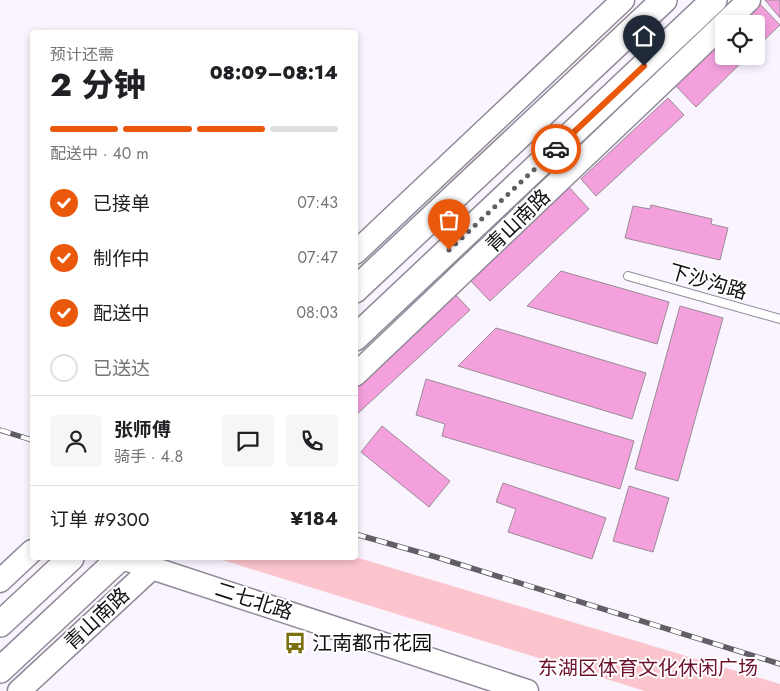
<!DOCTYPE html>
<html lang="zh">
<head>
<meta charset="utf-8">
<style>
  :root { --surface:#fff; --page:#f6f6f6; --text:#202124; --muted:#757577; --line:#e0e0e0; --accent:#ea580c }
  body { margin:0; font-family:Jost,"Noto Sans SC",sans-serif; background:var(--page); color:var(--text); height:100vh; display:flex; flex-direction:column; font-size:19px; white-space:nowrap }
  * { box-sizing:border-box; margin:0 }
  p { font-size:16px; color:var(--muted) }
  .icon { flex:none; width:28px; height:28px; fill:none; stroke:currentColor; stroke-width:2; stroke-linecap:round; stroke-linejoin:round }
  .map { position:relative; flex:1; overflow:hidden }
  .sheet { position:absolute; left:30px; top:30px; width:328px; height:530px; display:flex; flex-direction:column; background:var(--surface); border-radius:5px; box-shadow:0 2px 8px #0003 }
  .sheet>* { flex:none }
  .fabs { position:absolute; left:715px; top:15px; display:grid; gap:10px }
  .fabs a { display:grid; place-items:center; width:50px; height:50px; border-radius:5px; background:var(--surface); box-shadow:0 2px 8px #0003; font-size:25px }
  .pin { position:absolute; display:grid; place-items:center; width:42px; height:42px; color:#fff; margin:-51px -21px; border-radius:50% 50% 50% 0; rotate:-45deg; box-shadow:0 0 5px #0007 }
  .pin .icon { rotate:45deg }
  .courier { position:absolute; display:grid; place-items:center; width:50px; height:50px; margin:-25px; border:4px solid #ea580c; border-radius:50%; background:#fff; color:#222; box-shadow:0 1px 6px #0007 }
  .overview em { font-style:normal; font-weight:800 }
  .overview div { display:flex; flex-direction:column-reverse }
  .overview { display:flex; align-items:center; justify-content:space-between; height:85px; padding:0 20px }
  h1 { font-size:32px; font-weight:800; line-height:38px }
  .bar { display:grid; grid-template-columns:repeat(4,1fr); gap:8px 5px; align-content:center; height:60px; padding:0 20px }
  .bar i { height:6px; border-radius:4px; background:var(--line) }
  .bar .current { background:var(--accent) }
  .bar p { grid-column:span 4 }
  .line { display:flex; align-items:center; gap:12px; padding:0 20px; border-top:1px solid var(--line) }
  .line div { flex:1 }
  .round { display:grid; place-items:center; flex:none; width:52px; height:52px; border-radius:5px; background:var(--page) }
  ol { padding:0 20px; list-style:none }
  li { display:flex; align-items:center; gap:15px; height:55px }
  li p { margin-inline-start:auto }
  li .icon { padding:5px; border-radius:50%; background:var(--accent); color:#fff; stroke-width:4 }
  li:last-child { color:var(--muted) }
  li i { width:28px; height:28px; border:2px solid var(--line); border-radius:50% }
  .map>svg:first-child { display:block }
  .green { fill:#fcc4cc }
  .building { fill:#f4a0dc; stroke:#9a8b95 }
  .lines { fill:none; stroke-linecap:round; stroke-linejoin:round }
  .service-casing { stroke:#908998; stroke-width:10 }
  .secondary-casing { stroke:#908998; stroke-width:25 }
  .primary-casing { stroke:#908998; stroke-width:28 }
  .service { stroke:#fff; stroke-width:8 }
  .secondary { stroke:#fff; stroke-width:22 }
  .primary { stroke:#fff; stroke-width:25 }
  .rail-casing { stroke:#615e65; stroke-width:5.5 }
  .rail { stroke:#fff; stroke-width:4; stroke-dasharray:11; stroke-linecap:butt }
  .done { stroke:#625e65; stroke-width:5; stroke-dasharray:0 9 }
  .route { stroke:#ea580c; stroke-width:6 }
  .labels { text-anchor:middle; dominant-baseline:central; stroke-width:4; stroke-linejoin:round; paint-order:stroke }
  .street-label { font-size:20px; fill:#100e13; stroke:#fff }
  .poi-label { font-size:20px; fill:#100e13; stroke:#fff; text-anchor:start }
  .park-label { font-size:20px; fill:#6d122e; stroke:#fff }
</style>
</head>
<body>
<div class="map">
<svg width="780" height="691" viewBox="0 0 780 691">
  <rect width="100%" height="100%" fill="#f9f4fe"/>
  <path class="green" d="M355 557 780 684V691H645L216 558Z"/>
  <g class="building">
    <path d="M765 0H780V18Z"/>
    <path d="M759 3 780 25 756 48V24H737Z"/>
    <path d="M724 37V56H748L696 107 674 84Z"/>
    <path d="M668 98 684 115 596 196 581 179Z"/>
    <path d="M569 187 589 209 490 301 469 279Z"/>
    <path d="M651 205 712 219 711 224 728 228 720 260 625 238 633 206 650 209Z"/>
    <path d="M561 271 669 302 657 344 527 306Z"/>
    <path d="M452 291 470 310 355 416V382Z"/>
    <path d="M680 306 723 318 678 481 635 469Z"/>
    <path d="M496 328 646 373 632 419 458 366Z"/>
    <path d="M426 379 634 441 620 489 442 436 445 424 416 415Z"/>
    <path d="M382 426 450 481 429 507 361 452Z"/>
    <path d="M503 483 606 518 592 559 508 532 516 509 496 502Z"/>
    <path d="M629 486 669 498 653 552 613 541Z"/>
  </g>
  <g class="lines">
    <g class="service-casing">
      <path id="service" d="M628 276 780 319"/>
    </g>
    <g class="secondary-casing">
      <g id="secondary">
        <path d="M724 24 749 0"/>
        <path d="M355 253 623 0"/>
        <path d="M355 375 724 24"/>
        <path d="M152 568 527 691"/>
        <path d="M0 581 32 551"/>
        <path d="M19 691 152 568 122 558"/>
      </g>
    </g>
    <g class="primary-casing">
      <g id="primary">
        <path d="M355 290 664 0"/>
        <path d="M355 338 714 0"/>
        <path d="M0 624 71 558"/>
        <path d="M0 670 120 558"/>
      </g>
    </g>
    <use href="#service" class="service"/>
    <use href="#secondary" class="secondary"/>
    <use href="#primary" class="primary"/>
    <g class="rail-casing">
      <g id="rail">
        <path d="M0 430 32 440"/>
        <path d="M355 534 436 557 780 664"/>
      </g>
    </g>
    <use href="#rail" class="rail"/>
  </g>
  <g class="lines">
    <path class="done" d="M449 250 556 149"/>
    <path class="route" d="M556 149 644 66"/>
  </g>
  <defs>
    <g id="bus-bare" transform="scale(1.725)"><path d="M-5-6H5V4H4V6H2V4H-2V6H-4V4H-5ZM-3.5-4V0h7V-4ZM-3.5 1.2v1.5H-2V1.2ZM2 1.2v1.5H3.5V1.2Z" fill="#7a700f" stroke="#fff" stroke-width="2.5" paint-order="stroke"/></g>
  </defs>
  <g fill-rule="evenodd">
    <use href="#bus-bare" x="295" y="643"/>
  </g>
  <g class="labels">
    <g class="street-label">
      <text transform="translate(518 221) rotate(-44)">青山南路</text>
      <text transform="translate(708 282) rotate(16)">下沙沟路</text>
      <text transform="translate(254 601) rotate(18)">二七北路</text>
      <text transform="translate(97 619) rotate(-43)">青山南路</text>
    </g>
    <g class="poi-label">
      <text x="312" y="643">江南都市花园</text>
    </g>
    <g class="park-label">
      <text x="648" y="668">东湖区体育文化休闲广场</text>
    </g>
  </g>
</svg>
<div class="fabs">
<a><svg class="icon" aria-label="locate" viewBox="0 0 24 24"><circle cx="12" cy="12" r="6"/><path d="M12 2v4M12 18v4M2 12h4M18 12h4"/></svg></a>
</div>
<div class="pin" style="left:449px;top:250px;background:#ea580c"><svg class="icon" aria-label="bag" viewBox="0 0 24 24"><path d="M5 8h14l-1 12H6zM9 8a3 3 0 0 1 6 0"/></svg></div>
<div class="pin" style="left:644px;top:66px;background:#1f2937"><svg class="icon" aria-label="home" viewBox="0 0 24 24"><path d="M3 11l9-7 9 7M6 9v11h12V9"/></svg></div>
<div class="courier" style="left:556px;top:149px"><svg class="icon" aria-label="car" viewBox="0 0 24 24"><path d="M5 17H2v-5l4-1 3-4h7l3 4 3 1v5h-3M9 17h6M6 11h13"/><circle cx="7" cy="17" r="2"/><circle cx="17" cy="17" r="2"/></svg></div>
<section class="sheet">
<div class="overview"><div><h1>2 分钟</h1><p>预计还需</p></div><em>08:09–08:14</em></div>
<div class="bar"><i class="current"></i><i class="current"></i><i class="current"></i><i></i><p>配送中 · 40 m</p></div>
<ol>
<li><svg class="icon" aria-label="check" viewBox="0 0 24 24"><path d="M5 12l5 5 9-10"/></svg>已接单<p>07:43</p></li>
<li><svg class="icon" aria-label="check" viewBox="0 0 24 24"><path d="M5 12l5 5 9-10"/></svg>制作中<p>07:47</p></li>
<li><svg class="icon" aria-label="check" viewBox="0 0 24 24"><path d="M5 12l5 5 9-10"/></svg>配送中<p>08:03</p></li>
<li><i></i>已送达</li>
</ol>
<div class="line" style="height:90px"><a class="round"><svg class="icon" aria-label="person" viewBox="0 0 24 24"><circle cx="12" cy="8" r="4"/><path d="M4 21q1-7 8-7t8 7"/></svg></a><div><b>张师傅</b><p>骑手 · 4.8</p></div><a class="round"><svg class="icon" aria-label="chat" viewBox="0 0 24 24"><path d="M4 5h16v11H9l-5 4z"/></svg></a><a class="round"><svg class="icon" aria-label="phone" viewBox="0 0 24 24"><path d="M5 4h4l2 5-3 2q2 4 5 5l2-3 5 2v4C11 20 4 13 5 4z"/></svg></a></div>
<div class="line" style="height:65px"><div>订单 #9300</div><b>¥184</b></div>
</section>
</div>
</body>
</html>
